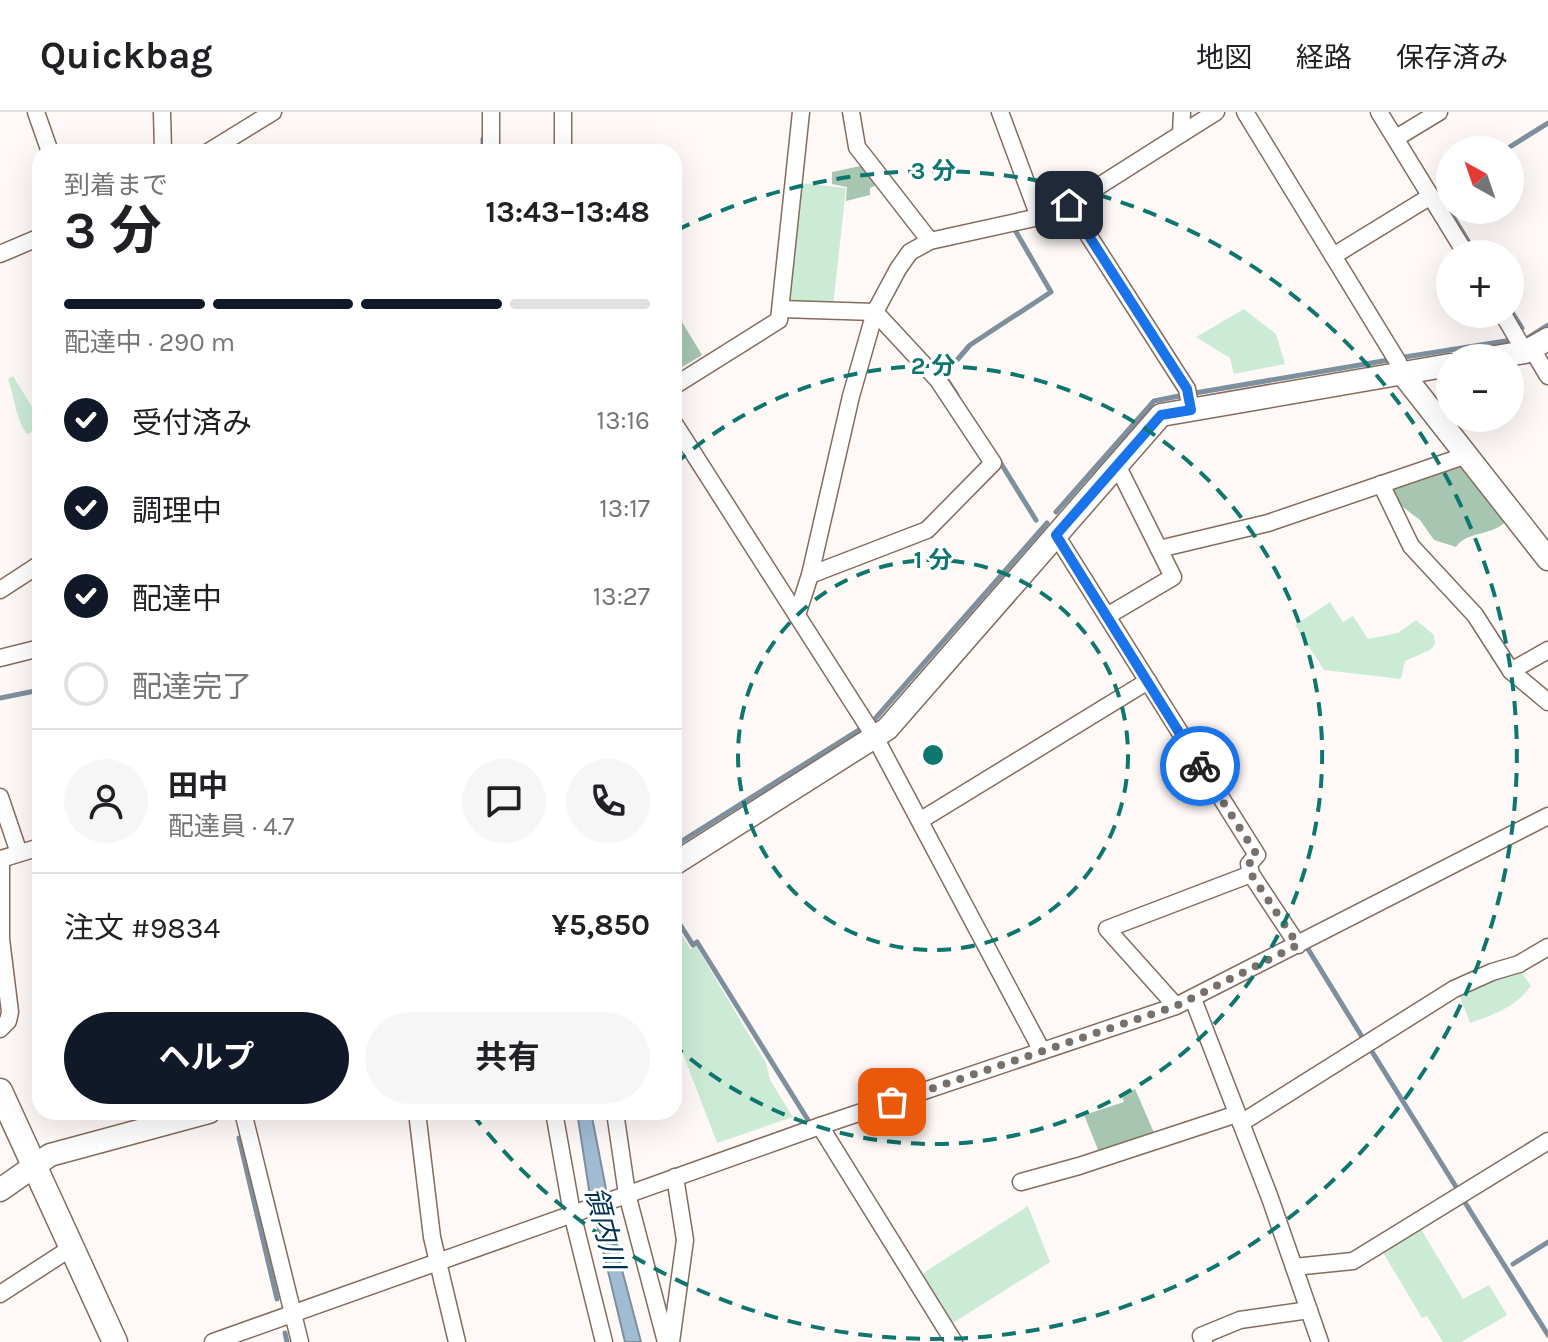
<!DOCTYPE html>
<html lang="ja">
<head>
<meta charset="utf-8">
<style>
  :root { --surface:#fff; --page:#f6f6f6; --text:#202124; --muted:#757577; --line:#e0e0e0; --accent:#111827 }
  body { margin:0; font-family:Karla,"Noto Sans JP",sans-serif; background:var(--page); color:var(--text); height:100vh; display:flex; flex-direction:column; font-size:30px; white-space:nowrap }
  * { box-sizing:border-box; margin:0 }
  p { font-size:26px; color:var(--muted) }
  .icon { flex:none; width:44px; height:44px; fill:none; stroke:currentColor; stroke-width:2; stroke-linecap:round; stroke-linejoin:round }
  .map { position:relative; flex:1; overflow:hidden }
  .details { position:absolute; left:32px; top:32px; width:650px; height:976px; display:flex; flex-direction:column; background:var(--surface); border-radius:24px; box-shadow:0 8px 32px #0002 }
  .details>* { flex:none }
  .needle { width:52px; rotate:320deg }
  .buttons { position:absolute; left:1436px; top:24px; display:grid; gap:16px }
  .buttons a { display:grid; place-items:center; width:88px; height:88px; border-radius:50%; background:var(--surface); box-shadow:0 8px 32px #0002; font-size:40px }
  .pin { position:absolute; display:grid; place-items:center; width:68px; height:68px; color:#fff; margin:-34px; border-radius:16px; box-shadow:0 4px 12px #0006 }
  .courier { position:absolute; display:grid; place-items:center; width:80px; height:80px; margin:-40px; border:6px solid #1a73e8; border-radius:50%; background:#fff; color:#222; box-shadow:0 2px 10px #0007 }
  .headline em { font-style:normal; font-weight:700 }
  .headline div { display:flex; flex-direction:column-reverse }
  .headline { display:flex; align-items:center; justify-content:space-between; height:136px; padding:0 32px }
  h1 { font-size:52px; font-weight:700; line-height:60px }
  .bar { display:grid; grid-template-columns:repeat(4,1fr); gap:12px 8px; align-content:center; height:96px; padding:0 32px }
  .bar i { height:10px; border-radius:6px; background:var(--line) }
  .bar .on { background:var(--accent) }
  .bar p { grid-column:span 4 }
  .line { display:flex; align-items:center; gap:20px; padding:0 32px; border-top:2px solid var(--line) }
  .line div { flex:1 }
  .round { display:grid; place-items:center; flex:none; width:84px; height:84px; border-radius:42px; background:var(--page) }
  ol { padding:0 32px; list-style:none }
  li { display:flex; align-items:center; gap:24px; height:88px }
  li p { margin-inline-start:auto }
  li .icon { padding:8px; border-radius:50%; background:var(--accent); color:#fff; stroke-width:4 }
  li:last-child { color:var(--muted) }
  li i { width:44px; height:44px; border:4px solid var(--line); border-radius:50% }
  .primary-button { display:flex; gap:16px; margin-top:auto; padding:16px 32px }
  .primary-button a { flex:1; height:92px; border-radius:48px; background:var(--accent); color:#fff; font-size:32px; font-weight:700; line-height:92px; text-align:center }
  .primary-button a+a { background:var(--page); color:var(--text) }
  header { display:flex; align-items:center; gap:48px; box-sizing:border-box; height:112px; padding:0 40px; background:var(--surface); border-bottom:2px solid var(--line) }
  header strong { font-size:38px }
  nav { display:flex; gap:44px; margin-inline-start:auto; font-size:28px }
  .map>svg:first-child { display:block }
  .green { fill:#ccebd7 }
  .forest { fill:#a6c6b2 }
  .water { fill:#a0bcd3; stroke:#7e8f9d; stroke-width:2 }
  .lines { fill:none; stroke-linecap:round; stroke-linejoin:round }
  .stream { stroke:#7e8f9d; stroke-width:5 }
  .minor-casing { stroke:#846c5e; stroke-width:19 }
  .tertiary-casing { stroke:#846c5e; stroke-width:25 }
  .secondary-casing { stroke:#846c5e; stroke-width:27 }
  .minor { stroke:#fff; stroke-width:16 }
  .tertiary { stroke:#fff; stroke-width:22 }
  .secondary { stroke:#fff; stroke-width:24 }
  .done { stroke:#78706b; stroke-width:8; stroke-dasharray:0 14.4 }
  .route { stroke:#1a73e8; stroke-width:10 }
  .ring { fill:none; stroke:#0f766e; stroke-width:4; stroke-dasharray:14 10 }
  .labels { text-anchor:middle; dominant-baseline:central; stroke-width:6; stroke-linejoin:round; paint-order:stroke }
  .water-label { font-size:28px; font-style:italic; fill:#003251; stroke:#fff }
  .centre { fill:#0f766e; stroke:#fff; stroke-width:4 }
  .ring-label { font-size:24px; text-anchor:middle; font-weight:bold; fill:#0f766e; stroke:#fff; stroke-width:6; stroke-linejoin:round; paint-order:stroke }
</style>
</head>
<body>
<header>
<strong>Quickbag</strong>
<nav><a>地図</a><a>経路</a><a>保存済み</a></nav>
</header>
<div class="map">
<svg width="1548" height="1230" viewBox="0 0 1548 1230">
  <rect width="100%" height="100%" fill="#fef9f6"/>
  <g class="green">
    <path d="M800 71 846 76 833 195 787 190Z"/>
    <path d="M1244 197 1276 222 1285 252 1234 262 1230 246 1196 225Z"/>
    <path d="M13 264 32 295 40 291V317L27 322C15 306 15 286 8 267Z"/>
    <path d="M1330 490 1343 510 1353 504 1368 527 1398 521 1416 508 1434 523 1435 532 1430 538 1405 549 1401 567 1324 558 1295 513Z"/>
    <path d="M674 809 690 837 696 834 766 951 770 968 793 1005 717 1031 674 918Z"/>
    <path d="M1519 857 1531 874C1516 895 1493 903 1470 911L1458 880Z"/>
    <path d="M1028 1094 1050 1150 948 1214 917 1165Z"/>
    <path d="M1419 1114 1463 1187 1489 1173 1507 1203 1461 1230H1443L1427 1204 1422 1206 1381 1137Z"/>
  </g>
  <g class="forest">
    <path d="M865 53 880 72 870 76V83L846 89 847 75 832 72V60Z"/>
    <path d="M679 205 702 243 674 260V209Z"/>
    <path d="M1462 352 1507 408C1495 424 1468 418 1456 435L1434 428 1420 408 1399 392 1390 375Z"/>
    <path d="M1135 977 1155 1023 1099 1040 1084 1003 1124 990 1121 982Z"/>
  </g>
  <path class="water" d="M577 1000H591L621 1154 641 1230H625L590 1084Z"/>
  <g class="lines">
    <g class="stream">
      <path d="M1505 38 1548 11"/>
      <path d="M483 40V27"/>
      <path d="M1445 75 1450 72"/>
      <path d="M1446 93 1476 142"/>
      <path d="M1510 197 1522 216"/>
      <path d="M1529 225 1548 213"/>
      <path d="M1405 245 1512 228"/>
      <path d="M1195 281 1389 248"/>
      <path d="M957 283 944 263 970 233 1051 180 1015 118"/>
      <path d="M997 345 1036 408"/>
      <path d="M1056 400 1154 289 1179 284"/>
      <path d="M0 586 40 578"/>
      <path d="M874 608 1047 411"/>
      <path d="M674 734 862 616"/>
      <path d="M674 803 693 833 697 830 808 1008"/>
      <path d="M1308 837 1364 928"/>
      <path d="M1371 938 1458 1078"/>
      <path d="M135 1000 137 1007"/>
      <path d="M239 1026 277 1187"/>
      <path d="M1464 1089 1548 1223"/>
      <path d="M1513 1152 1548 1130"/>
      <path d="M285 1221 287 1230"/>
    </g>
    <g class="minor-casing">
      <g id="minor">
        <path d="M36 0 50 40"/>
        <path d="M162 0 163 40"/>
        <path d="M851 0 857 35 930 129"/>
        <path d="M1000 0 1039 105"/>
        <path d="M1245 0 1398 250 1402 261"/>
        <path d="M1379 0 1466 142"/>
        <path d="M1181 22 1216 0"/>
        <path d="M1396 26 1439 0"/>
        <path d="M208 40 273 0"/>
        <path d="M491 40V0"/>
        <path d="M563 40V0"/>
        <path d="M1069 93 1187 277 1191 298"/>
        <path d="M0 142 40 125"/>
        <path d="M1333 144 1431 84"/>
        <path d="M781 197 875 200 938 268 993 351 927 418 810 463"/>
        <path d="M1503 202 1525 240"/>
        <path d="M1532 237 1548 264"/>
        <path d="M674 274 779 208 801 0"/>
        <path d="M674 311 876 627 1042 939"/>
        <path d="M1381 372 1411 434 1475 503 1511 559 1548 590"/>
        <path d="M1056 423 1257 743 1249 752 1251 762 1298 833"/>
        <path d="M1159 437 1268 411 1467 343"/>
        <path d="M0 478 40 452"/>
        <path d="M797 503 810 463 851 284 875 200 898 157 910 140 930 129 1039 105 1069 93 1181 22 1182 0"/>
        <path d="M1107 504 1173 465 1117 353"/>
        <path d="M0 546 40 536"/>
        <path d="M1511 559 1548 538"/>
        <path d="M0 685 19 741"/>
        <path d="M921 708 1148 569"/>
        <path d="M1193 887 1270 1086 1320 1230"/>
        <path d="M1176 894 1107 817 1251 762"/>
        <path d="M0 917 8 909 10 900 1 827V747L40 735"/>
        <path d="M243 1000 300 1230"/>
        <path d="M417 1000 432 1125 457 1230"/>
        <path d="M554 1000 572 1101 604 1230"/>
        <path d="M615 1000 627 1082 666 1230"/>
        <path d="M1241 1011 1454 877 1492 860 1519 852 1548 835"/>
        <path d="M820 1014 954 1230"/>
        <path d="M1021 1070 1079 1054 1237 1002"/>
        <path d="M1294 1155 1353 1149 1548 1029"/>
        <path d="M0 1182 71 1136"/>
        <path d="M213 1230 820 1014 1176 894 1548 704"/>
        <path d="M671 1230 685 1128 675 1065"/>
        <path d="M1204 1230 1201 1224 1240 1208 1309 1198"/>
      </g>
    </g>
    <g class="tertiary-casing">
      <g id="tertiary">
        <path d="M1489 246 1525 240 1548 227"/>
        <path d="M1402 261 1548 447"/>
        <path d="M674 752 887 617 1161 303 1450 253"/>
        <path d="M0 1078 50 1043 209 1000"/>
      </g>
    </g>
    <g class="secondary-casing">
      <path id="secondary" d="M0 979 115 1230"/>
    </g>
    <use href="#minor" class="minor"/>
    <use href="#tertiary" class="tertiary"/>
    <use href="#secondary" class="secondary"/>
  </g>
  <g class="lines">
    <path class="done" d="M892 990 1176 894 1298 833 1251 762 1249 752 1257 743 1200 654"/>
    <path class="route" d="M1069 93 1187 277 1191 298 1161 303 1056 423 1200 654"/>
  </g>
  <g class="ring">
    <circle cx="933" cy="643" r="195"/>
    <path d="M675 352A389 389 0 1 1 675 934"/>
    <path d="M677 118A584 584 0 1 1 473 1003"/>
  </g>
  <g class="labels">
    <g class="water-label">
      <text transform="translate(605 1116) rotate(76)">領内川</text>
    </g>
  </g>
  <circle cx="933" cy="643" r="12" class="centre"/>
  <g class="ring-label">
    <text x="933" y="67">3 分</text>
    <text x="933" y="262">2 分</text>
    <text x="933" y="456">1 分</text>
  </g>
</svg>
<div class="buttons">
<a><svg class="needle" viewBox="-14 -14 28 28"><path d="M0-13l5 13h-10z" fill="#e53935"/><path d="M0 13l5-13h-10z" fill="#757577"/></svg></a>
<a>+</a>
<a>−</a>
</div>
<div class="pin" style="left:892px;top:990px;background:#ea580c"><svg class="icon" aria-label="bag" viewBox="0 0 24 24"><path d="M5 8h14l-1 12H6zM9 8a3 3 0 0 1 6 0"/></svg></div>
<div class="pin" style="left:1069px;top:93px;background:#1f2937"><svg class="icon" aria-label="home" viewBox="0 0 24 24"><path d="M3 11l9-7 9 7M6 9v11h12V9"/></svg></div>
<div class="courier" style="left:1200px;top:654px"><svg class="icon" aria-label="bike" viewBox="0 0 24 24"><circle cx="6" cy="16" r="4"/><circle cx="18" cy="16" r="4"/><path d="M6 16l4-8h5l3 8M10 8l3 8H6M13 5h3"/></svg></div>
<section class="details">
<div class="headline"><div><h1>3 分</h1><p>到着まで</p></div><em>13:43–13:48</em></div>
<div class="bar"><i class="on"></i><i class="on"></i><i class="on"></i><i></i><p>配達中 · 290 m</p></div>
<ol>
<li><svg class="icon" aria-label="check" viewBox="0 0 24 24"><path d="M5 12l5 5 9-10"/></svg>受付済み<p>13:16</p></li>
<li><svg class="icon" aria-label="check" viewBox="0 0 24 24"><path d="M5 12l5 5 9-10"/></svg>調理中<p>13:17</p></li>
<li><svg class="icon" aria-label="check" viewBox="0 0 24 24"><path d="M5 12l5 5 9-10"/></svg>配達中<p>13:27</p></li>
<li><i></i>配達完了</li>
</ol>
<div class="line" style="height:144px"><a class="round"><svg class="icon" aria-label="person" viewBox="0 0 24 24"><circle cx="12" cy="8" r="4"/><path d="M4 21q1-7 8-7t8 7"/></svg></a><div><b>田中</b><p>配達員 · 4.7</p></div><a class="round"><svg class="icon" aria-label="chat" viewBox="0 0 24 24"><path d="M4 5h16v11H9l-5 4z"/></svg></a><a class="round"><svg class="icon" aria-label="phone" viewBox="0 0 24 24"><path d="M5 4h4l2 5-3 2q2 4 5 5l2-3 5 2v4C11 20 4 13 5 4z"/></svg></a></div>
<div class="line" style="height:104px"><div>注文 #9834</div><b>¥5,850</b></div>
<div class="primary-button"><a>ヘルプ</a><a>共有</a></div>
</section>
</div>
</body>
</html>
